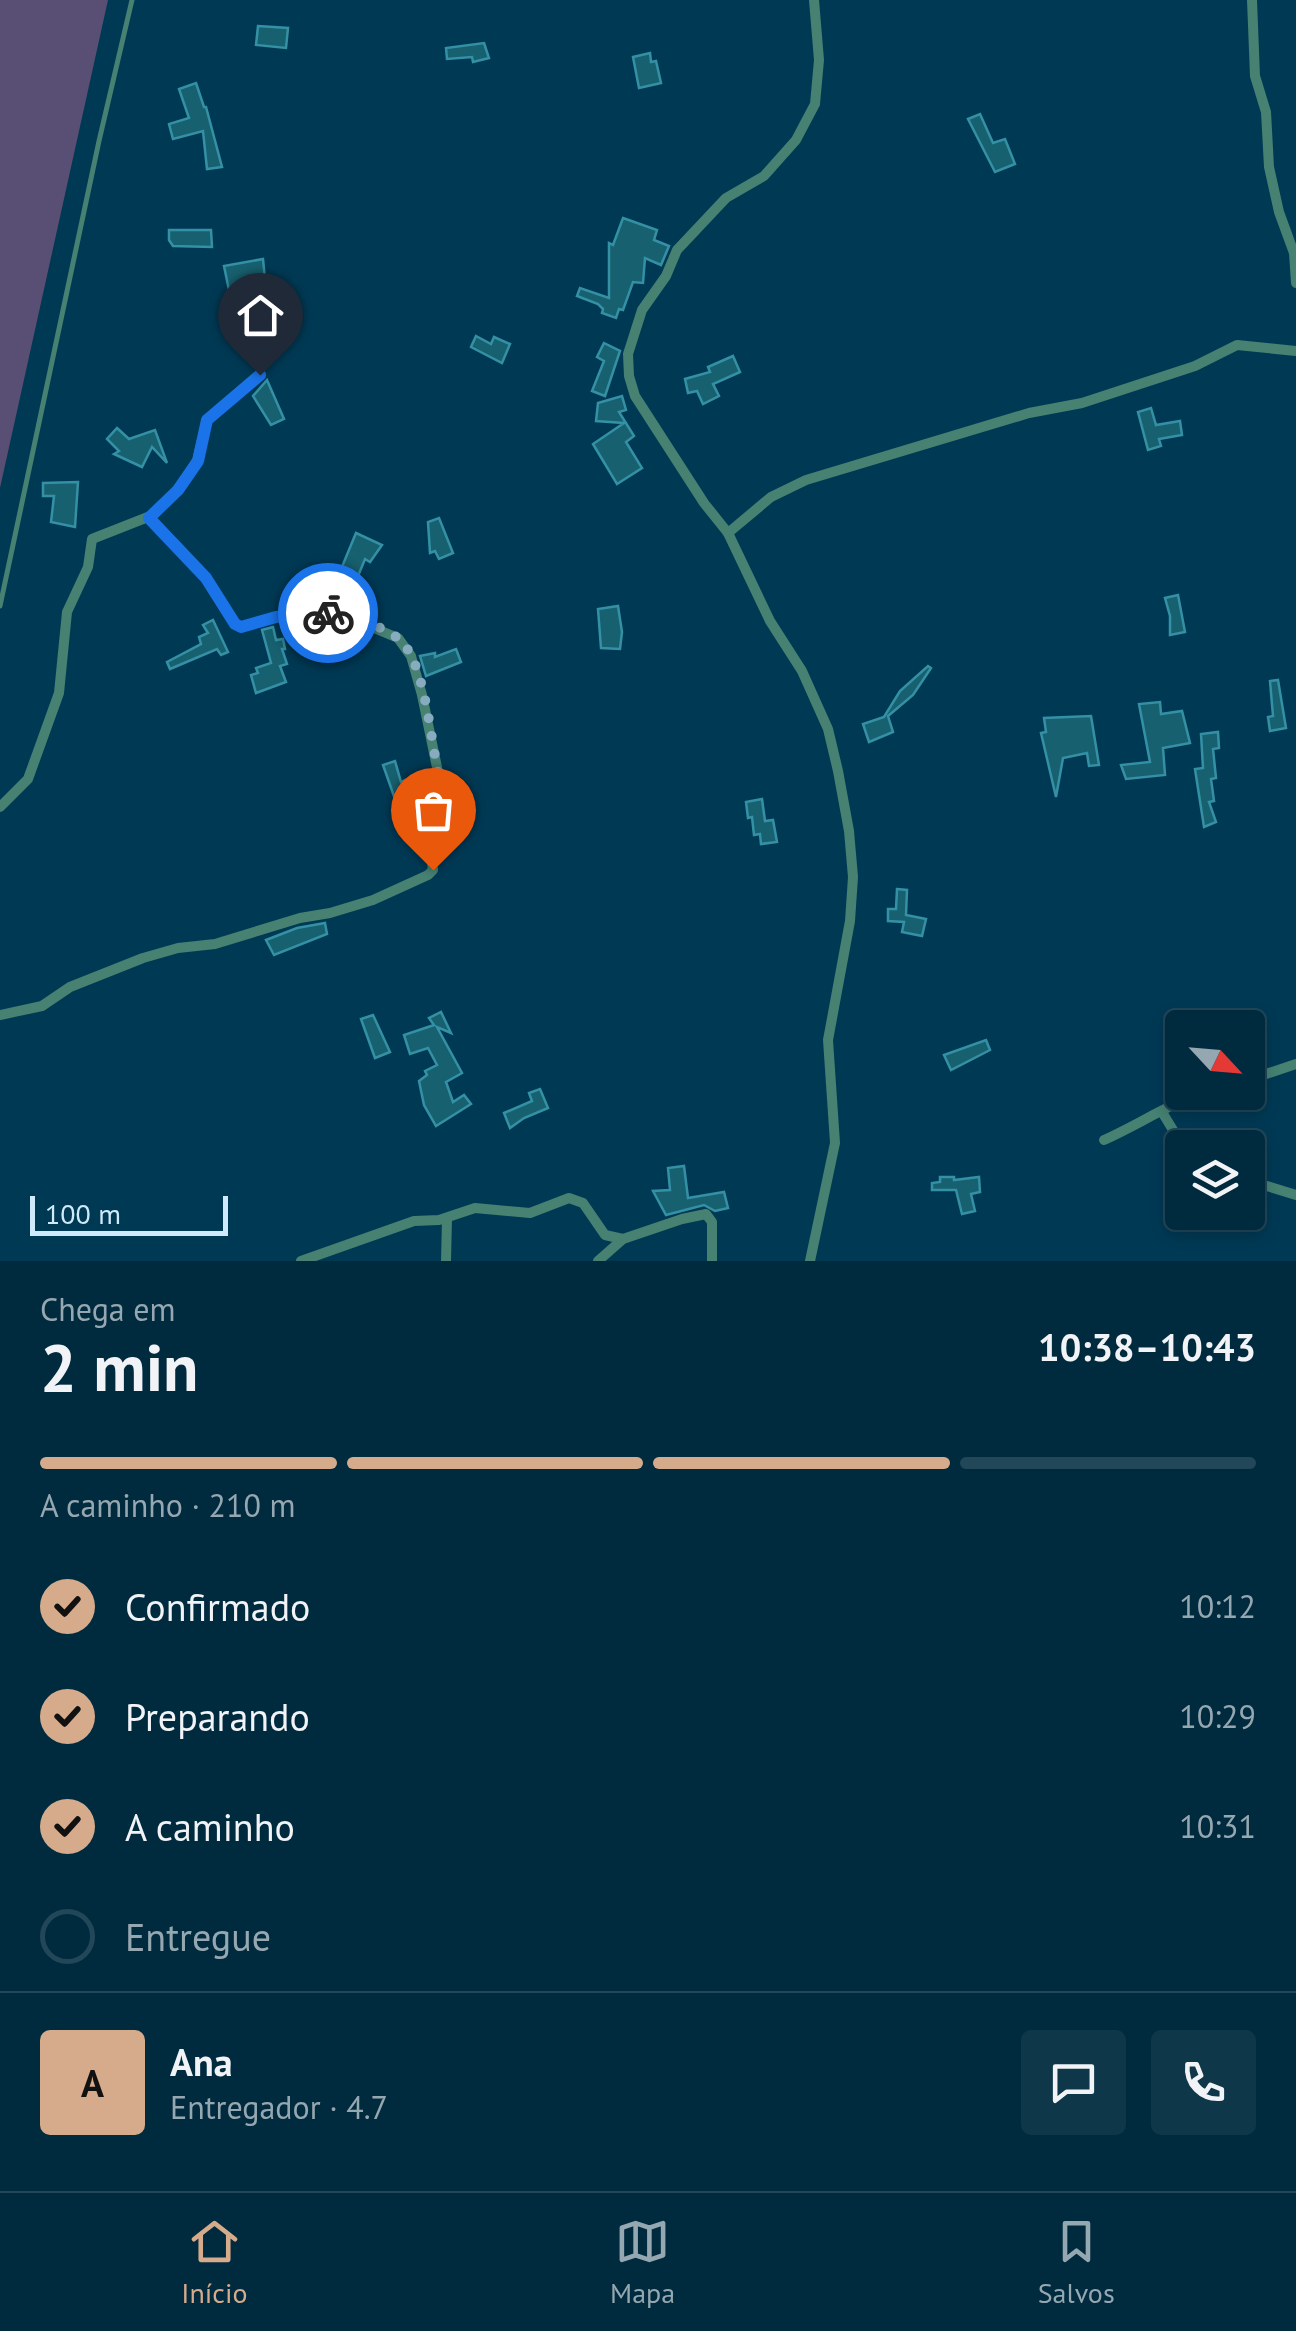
<!DOCTYPE html>
<html lang="pt">
<head>
<meta charset="utf-8">
<style>
  :root { --surface:#002b3f; --page:#0e374a; --text:#f1f3f6; --muted:#95a7b0; --line:#224759; --accent:#d6ab8b }
  body { margin:0; font-family:"PT Sans",sans-serif; background:var(--page); color:var(--text); height:100vh; display:flex; flex-direction:column; font-size:38px; white-space:nowrap }
  * { box-sizing:border-box; margin:0 }
  p { font-size:32px; color:var(--muted) }
  .icon { flex:none; width:55px; height:55px; fill:none; stroke:currentColor; stroke-width:2; stroke-linecap:round; stroke-linejoin:round }
  .map { position:relative; height:1261px; overflow:hidden }
  .side { display:flex; flex-direction:column; background:var(--surface); flex:1 }
  .side>* { flex:none }
  .needle { width:65px; rotate:116deg }
  .buttons { position:absolute; left:1165px; top:1010px; display:grid; gap:20px }
  .buttons a { display:grid; place-items:center; width:100px; height:100px; border-radius:10px; background:var(--surface); box-shadow:0 5px 15px #0003,0 0 0 2px var(--line); font-size:50px }
  .scale { position:absolute; left:30px; bottom:25px; width:198px; box-sizing:border-box; padding-left:10px; border:5px solid #cfeafa; border-top:0; font-size:28px; line-height:35px; white-space:nowrap; color:#cfeafa; -webkit-text-stroke:8px #003954; paint-order:stroke }
  .pin { position:absolute; display:grid; place-items:center; width:85px; height:85px; color:#fff; margin:-102px -42px; border-radius:50% 50% 50% 0; rotate:-45deg; box-shadow:0 0 10px #0007 }
  .pin .icon { rotate:45deg }
  .courier { position:absolute; display:grid; place-items:center; width:100px; height:100px; margin:-50px; border:8px solid #1a73e8; border-radius:50%; background:#fff; color:#222; box-shadow:0 2px 12px #0007 }
  .overview em { font-style:normal; font-weight:800 }
  .overview div { display:flex; flex-direction:column-reverse }
  .overview { display:flex; align-items:center; justify-content:space-between; height:170px; padding:0 40px }
  h1 { font-size:65px; font-weight:800; line-height:75px }
  .bar { display:grid; grid-template-columns:repeat(4,1fr); gap:15px 10px; align-content:center; height:120px; padding:0 40px }
  .bar i { height:12px; border-radius:8px; background:var(--line) }
  .bar .active { background:var(--accent) }
  .bar p { grid-column:span 4 }
  .line { display:flex; align-items:center; gap:25px; padding:0 40px; border-top:2px solid var(--line) }
  .line div { flex:1 }
  .round { display:grid; place-items:center; flex:none; width:105px; height:105px; border-radius:10px; background:var(--page) }
  ol { padding:0 40px; list-style:none }
  li { display:flex; align-items:center; gap:30px; height:110px }
  li p { margin-inline-start:auto }
  li .icon { padding:10px; border-radius:50%; background:var(--accent); color:#111; stroke-width:4 }
  li:last-child { color:var(--muted) }
  li i { width:55px; height:55px; border:5px solid var(--line); border-radius:50% }
  .dock { display:flex; justify-content:space-around; align-items:center; height:140px; border-top:2px solid var(--line); background:var(--surface); font-size:28px; color:var(--muted) }
  .dock a { display:grid; justify-items:center; gap:5px }
  .dock .active { color:var(--accent) }
  .map>svg:first-child { display:block }
  .green { fill:#594f75 }
  .building { fill:#17606f; stroke:#3490a4; stroke-width:2.5 }
  .lines { fill:none; stroke-linecap:round; stroke-linejoin:round }
  .lane { stroke:#468172; stroke-width:5 }
  .street { stroke:#468172; stroke-width:10 }
  .done { stroke:#87acc0; stroke-width:10; stroke-dasharray:0 18 }
  .route { stroke:#1a73e8; stroke-width:12 }
</style>
</head>
<body>
<div class="map">
<svg width="1296" height="1261" viewBox="0 0 1296 1261">
  <rect width="100%" height="100%" fill="#003954"/>
  <path class="green" d="M0 0H108L0 488Z"/>
  <g class="building">
    <path d="M258 26 288 28 286 48 256 45Z"/>
    <path d="M484 43 489 58 473 62 472 57 447 59 446 48Z"/>
    <path d="M650 53 651 62 656 61 661 83 639 88 633 57Z"/>
    <path d="M196 83 204 107H206L222 167 207 169 203 131 173 139 169 124 189 118 179 89Z"/>
    <path d="M980 114 993 143 1005 139 1015 164 995 172 968 119Z"/>
    <path d="M623 218 657 230 654 240 669 246 661 265 645 258 643 283 633 282 623 310 619 309 616 318 602 313 603 309 598 304 577 296 580 288 609 298V243L613 245Z"/>
    <path d="M169 230H211L212 247 173 246 169 240Z"/>
    <path d="M263 259 265 279 240 282 231 300 224 266Z"/>
    <path d="M476 336 491 344 494 337 510 344 502 363 471 347Z"/>
    <path d="M604 343 620 351 605 396 592 391 604 361 597 357Z"/>
    <path d="M733 356 740 372 713 384 719 396 703 404 697 391 688 393 685 379 710 372 708 367Z"/>
    <path d="M267 380 284 419 271 425 253 396Z"/>
    <path d="M622 396 626 410 619 412 634 436 626 442 642 468 617 484 593 444 624 423 596 421 598 403Z"/>
    <path d="M1151 408 1156 425 1180 421 1182 435 1159 439 1161 446 1148 450 1138 412Z"/>
    <path d="M117 428 129 439 155 430 167 463 152 447 142 467 114 454 119 451 107 439Z"/>
    <path d="M78 482 75 527 51 522 54 496H43V483Z"/>
    <path d="M439 518 453 553 439 559 435 551 430 553 428 522Z"/>
    <path d="M356 533 382 545 370 562 365 559 356 581 339 574Z"/>
    <path d="M1178 595 1185 632 1170 635V616L1165 598Z"/>
    <path d="M618 606 622 632 620 649 601 648 598 609Z"/>
    <path d="M213 620 228 652 221 655 217 649 170 669 167 662 201 644 199 637 208 633 203 625Z"/>
    <path d="M273 627 276 640 283 639 285 649H282L287 664 280 666 286 682 256 693 251 675 258 673 256 668 271 663 262 630Z"/>
    <path d="M456 649 461 662 426 676 420 656 435 653V657Z"/>
    <path d="M928 666 931 668 913 695 888 716 893 732 869 742 863 724 884 717 900 691Z"/>
    <path d="M1278 680 1286 728 1270 731 1268 717 1273 716 1270 681Z"/>
    <path d="M1160 702 1161 714 1182 711 1190 743 1163 748 1165 775 1126 779 1121 765 1150 762 1139 704Z"/>
    <path d="M1091 716 1099 765 1089 766 1087 753 1063 758 1056 797 1041 733 1046 732 1044 718Z"/>
    <path d="M1218 732 1219 748 1213 749 1216 778 1211 779 1214 801 1209 802 1216 822 1204 827 1195 769 1203 768 1201 734Z"/>
    <path d="M395 761 401 782 405 780 411 797 396 802 383 765Z"/>
    <path d="M762 799 765 821 773 820 777 842 761 844 760 834 754 835 752 817 748 818 746 802Z"/>
    <path d="M897 889 907 890 906 915 926 919 922 936 902 932 904 922 888 921V909H896Z"/>
    <path d="M325 923 327 934 274 955 266 940 297 928Z"/>
    <path d="M441 1012 451 1033 437 1027 462 1073 446 1082 453 1102 464 1095 471 1104 436 1126 424 1105 419 1081 427 1075 425 1071 437 1065 428 1048 410 1054 404 1035 434 1025 429 1018Z"/>
    <path d="M373 1015 390 1052 375 1058 361 1019Z"/>
    <path d="M986 1040 990 1050 951 1070 944 1055Z"/>
    <path d="M540 1089 548 1108 524 1118 510 1128 504 1113 532 1101 529 1093Z"/>
    <path d="M684 1166 688 1198 724 1192 728 1208 715 1211 704 1205 666 1215 653 1191 670 1190 668 1168Z"/>
    <path d="M940 1177H954V1180L979 1177 980 1192 971 1194 975 1211 962 1214 956 1190H932V1183L940 1182Z"/>
  </g>
  <g class="lines">
    <path class="lane" d="M0 606 99 141 132 0"/>
    <g class="street">
      <path d="M1252 0 1255 76 1266 112 1269 167 1279 212 1294 253 1296 283"/>
      <path d="M728 533 771 497 806 480 1029 413 1082 403 1195 366 1237 345 1296 351"/>
      <path d="M0 807 28 779 59 693 67 612 88 567 92 539 153 515 178 490 197 461 207 420 260 375"/>
      <path d="M0 1015 42 1006 70 987 143 958 178 948 215 944 300 918 330 913 373 900 428 875 433 870 423 793 439 777 422 695 411 656 398 638 352 619 320 612 276 617 241 627 235 624 206 578 149 518"/>
      <path d="M1248 1080 1296 1064"/>
      <path d="M1162 1112 1184 1148"/>
      <path d="M1104 1140C1138 1125 1170 1103 1206 1092"/>
      <path d="M1248 1186H1267L1296 1195"/>
      <path d="M301 1261 414 1221 439 1220 475 1208 530 1213 569 1198 583 1203 605 1235 623 1239"/>
      <path d="M446 1261 447 1218"/>
      <path d="M598 1261 623 1239 682 1219 706 1214 712 1222V1261"/>
      <path d="M810 1261 835 1143 828 1040 850 921 853 877 849 831 838 771 828 729 802 671 770 621 728 533 704 503 635 396 629 376 628 354 642 310 666 276 677 250 726 198 764 176 796 140 815 104 819 60 814 0"/>
    </g>
  </g>
  <g class="lines">
    <path class="done" d="M328 613C350 617 393 627 406 647 426 675 431 742 439 777L423 794 433 870"/>
    <path class="route" d="M260 375 207 420 198 461 178 490 149 518 206 578 235 624 241 627 276 617 328 613"/>
  </g>
</svg>
<div class="buttons">
<a><svg class="needle" viewBox="-14 -14 28 28"><path d="M0-13l5 13h-10z" fill="#e53935"/><path d="M0 13l5-13h-10z" fill="#95a7b0"/></svg></a>
<a><svg class="icon" aria-label="layers" viewBox="0 0 24 24"><path d="M12 4l9 5-9 5-9-5zM3 14l9 5 9-5"/></svg></a>
</div>
<div class="scale">100 m</div>
<div class="pin" style="left:433px;top:870px;background:#ea580c"><svg class="icon" aria-label="bag" viewBox="0 0 24 24"><path d="M5 8h14l-1 12H6zM9 8a3 3 0 0 1 6 0"/></svg></div>
<div class="pin" style="left:260px;top:375px;background:#1f2937"><svg class="icon" aria-label="home" viewBox="0 0 24 24"><path d="M3 11l9-7 9 7M6 9v11h12V9"/></svg></div>
<div class="courier" style="left:328px;top:613px"><svg class="icon" aria-label="bike" viewBox="0 0 24 24"><circle cx="6" cy="16" r="4"/><circle cx="18" cy="16" r="4"/><path d="M6 16l4-8h5l3 8M10 8l3 8H6M13 5h3"/></svg></div>
</div>
<section class="side">
<div class="overview"><div><h1>2 min</h1><p>Chega em</p></div><em>10:38–10:43</em></div>
<div class="bar"><i class="active"></i><i class="active"></i><i class="active"></i><i></i><p>A caminho · 210 m</p></div>
<ol>
<li><svg class="icon" aria-label="check" viewBox="0 0 24 24"><path d="M5 12l5 5 9-10"/></svg>Confirmado<p>10:12</p></li>
<li><svg class="icon" aria-label="check" viewBox="0 0 24 24"><path d="M5 12l5 5 9-10"/></svg>Preparando<p>10:29</p></li>
<li><svg class="icon" aria-label="check" viewBox="0 0 24 24"><path d="M5 12l5 5 9-10"/></svg>A caminho<p>10:31</p></li>
<li><i></i>Entregue</li>
</ol>
<div class="line" style="height:180px"><b class="round" style="background:var(--accent);color:#111">A</b><div><b>Ana</b><p>Entregador · 4.7</p></div><a class="round"><svg class="icon" aria-label="chat" viewBox="0 0 24 24"><path d="M4 5h16v11H9l-5 4z"/></svg></a><a class="round"><svg class="icon" aria-label="phone" viewBox="0 0 24 24"><path d="M5 4h4l2 5-3 2q2 4 5 5l2-3 5 2v4C11 20 4 13 5 4z"/></svg></a></div>
</section>
<nav class="dock">
<a class="active"><svg class="icon" aria-label="home" viewBox="0 0 24 24"><path d="M3 11l9-7 9 7M6 9v11h12V9"/></svg>Início</a>
<a><svg class="icon" aria-label="map" viewBox="0 0 24 24"><path d="M3 6l6-2 6 2 6-2v14l-6 2-6-2-6 2zM9 4v14M15 6v14"/></svg>Mapa</a>
<a><svg class="icon" aria-label="saved" viewBox="0 0 24 24"><path d="M7 4h10v16l-5-4-5 4z"/></svg>Salvos</a>
</nav>
</body>
</html>
